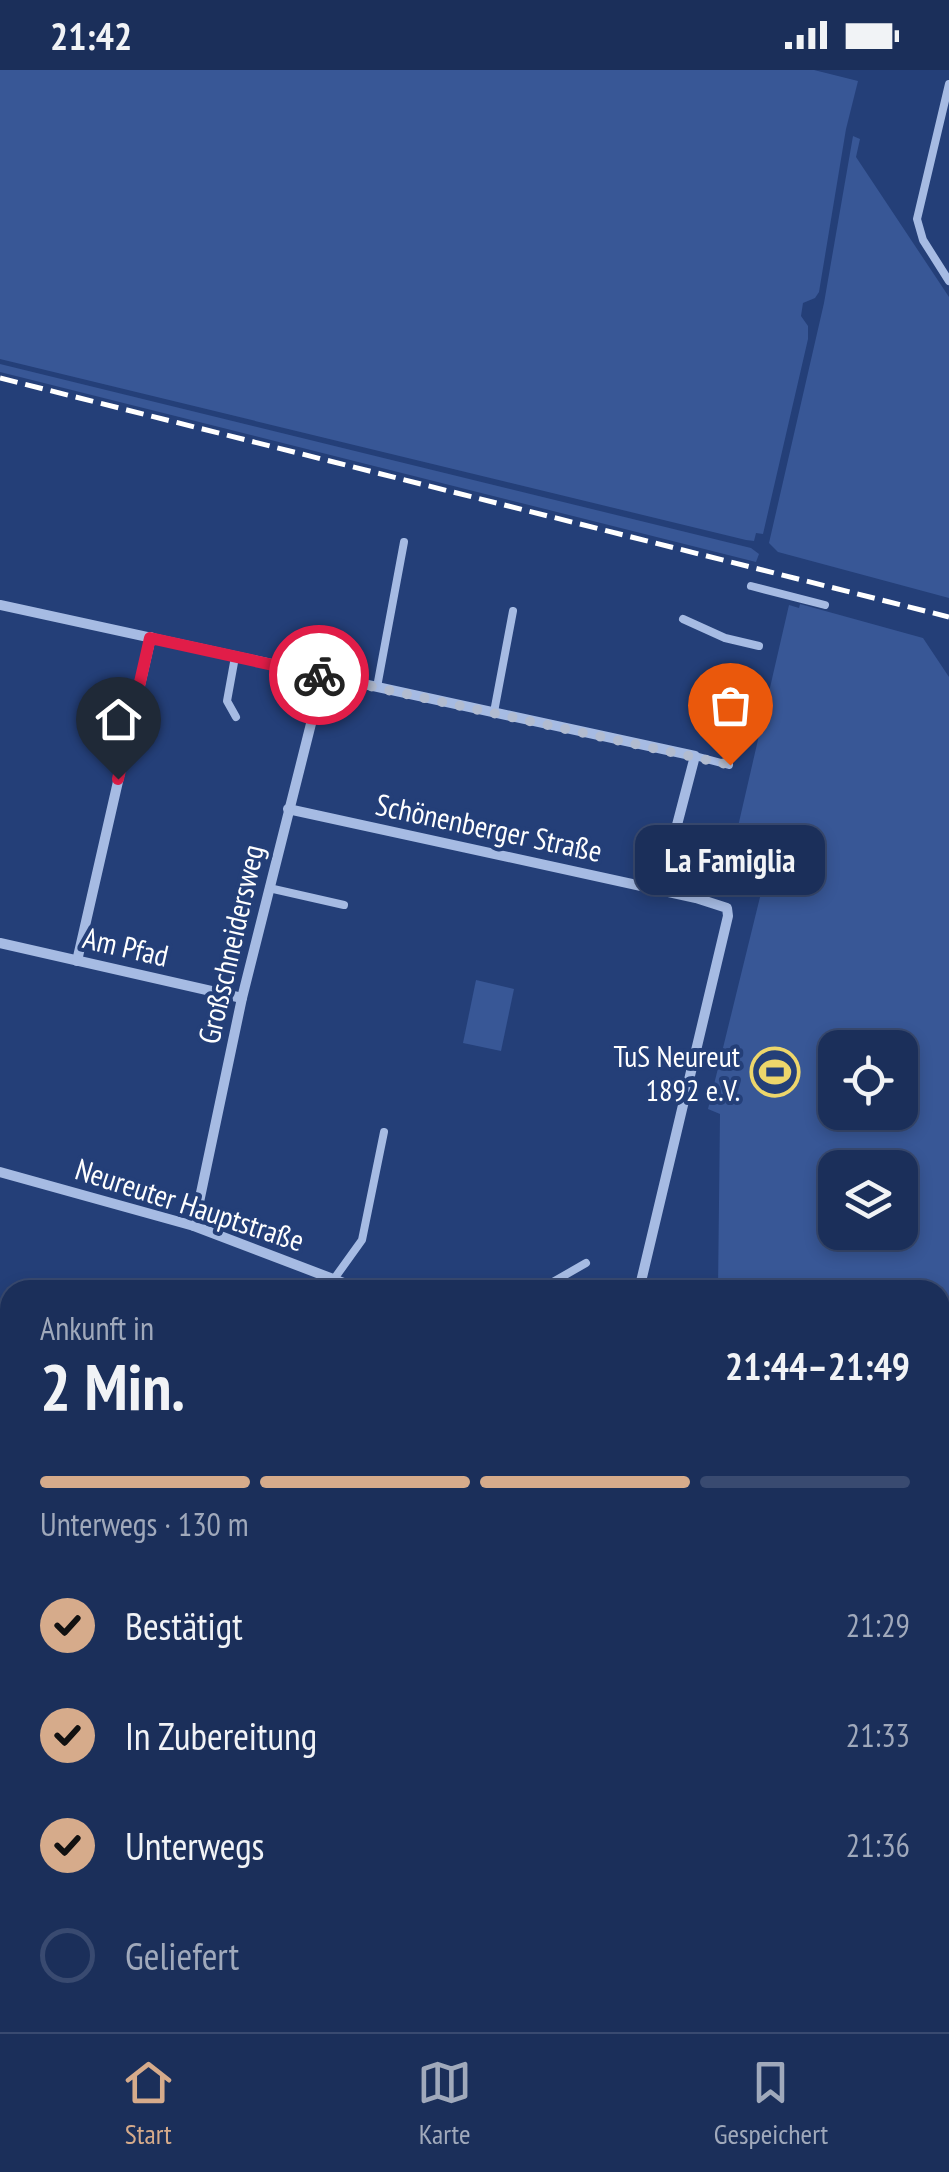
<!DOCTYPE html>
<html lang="de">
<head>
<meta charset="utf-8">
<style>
  :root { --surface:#1b2f5a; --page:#243760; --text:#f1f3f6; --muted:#a0a9bb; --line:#394a70; --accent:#d6ab8b }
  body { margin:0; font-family:"PT Sans Narrow",sans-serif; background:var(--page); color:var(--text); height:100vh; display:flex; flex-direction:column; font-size:38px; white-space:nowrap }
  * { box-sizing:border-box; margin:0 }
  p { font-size:32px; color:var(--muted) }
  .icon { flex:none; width:55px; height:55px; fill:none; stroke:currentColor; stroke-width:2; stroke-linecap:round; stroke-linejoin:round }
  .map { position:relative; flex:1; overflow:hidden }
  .side { position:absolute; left:0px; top:1210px; width:950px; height:752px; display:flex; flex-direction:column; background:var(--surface); border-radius:30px 30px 0 0; box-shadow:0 5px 15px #0003,0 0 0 2px var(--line) }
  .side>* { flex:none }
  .tools { position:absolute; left:818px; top:960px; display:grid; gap:20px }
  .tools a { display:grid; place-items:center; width:100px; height:100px; border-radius:20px; background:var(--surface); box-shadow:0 5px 15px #0003,0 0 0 2px var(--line); font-size:50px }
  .pin { position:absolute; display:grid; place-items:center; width:85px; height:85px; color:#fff; margin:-102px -42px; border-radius:50% 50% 50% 0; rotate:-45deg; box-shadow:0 0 10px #0007 }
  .pin .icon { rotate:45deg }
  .courier { position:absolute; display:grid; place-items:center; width:100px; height:100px; margin:-50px; border:8px solid #e11d48; border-radius:50%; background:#fff; color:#222; box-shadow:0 2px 12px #0007 }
  .bubble { position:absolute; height:70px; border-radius:20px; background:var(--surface); box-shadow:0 5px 15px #0003,0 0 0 2px var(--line); font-size:32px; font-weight:700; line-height:70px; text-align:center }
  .headline em { font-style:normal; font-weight:700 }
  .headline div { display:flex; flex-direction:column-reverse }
  .headline { display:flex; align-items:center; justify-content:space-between; height:170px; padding:0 40px }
  h1 { font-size:65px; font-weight:700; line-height:75px }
  .bar { display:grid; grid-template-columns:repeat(4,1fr); gap:15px 10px; align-content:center; height:120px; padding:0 40px }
  .bar i { height:12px; border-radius:8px; background:var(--line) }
  .bar .on { background:var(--accent) }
  .bar p { grid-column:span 4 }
  ol { padding:0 40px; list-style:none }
  li { display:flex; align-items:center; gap:30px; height:110px }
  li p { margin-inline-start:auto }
  li .icon { padding:10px; border-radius:50%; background:var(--accent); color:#111; stroke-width:4 }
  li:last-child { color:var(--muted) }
  li i { width:55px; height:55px; border:5px solid var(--line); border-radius:50% }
  .status { display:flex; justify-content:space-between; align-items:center; height:70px; padding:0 50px; background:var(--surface); direction:ltr }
  .status svg { height:28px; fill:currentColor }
  .dock { display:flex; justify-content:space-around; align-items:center; height:140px; border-top:2px solid var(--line); background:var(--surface); font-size:28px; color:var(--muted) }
  .dock a { display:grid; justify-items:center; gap:5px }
  .dock .on { color:var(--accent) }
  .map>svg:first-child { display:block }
  .green { fill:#385796; fill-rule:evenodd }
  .water { fill:#41557f; stroke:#9bb4e4; stroke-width:2.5 }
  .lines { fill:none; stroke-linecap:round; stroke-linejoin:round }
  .canal { stroke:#41557f; stroke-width:18 }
  .lane { stroke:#a6bbe3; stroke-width:8 }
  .street { stroke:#a6bbe3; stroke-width:10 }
  .highway { stroke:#fff; stroke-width:30 }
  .rail { stroke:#fff; stroke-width:5; stroke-dasharray:18 8; stroke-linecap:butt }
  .done { stroke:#b2bcd0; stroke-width:10; stroke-dasharray:0 18 }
  .route { stroke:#e11d48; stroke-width:12 }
  .labels { text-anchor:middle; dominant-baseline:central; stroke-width:8; stroke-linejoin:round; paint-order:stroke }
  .street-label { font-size:30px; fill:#fff; stroke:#243f78 }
  .poi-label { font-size:30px; fill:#fff; stroke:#243f78; text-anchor:end }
</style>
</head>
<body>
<div class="status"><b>21:42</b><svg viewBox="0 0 49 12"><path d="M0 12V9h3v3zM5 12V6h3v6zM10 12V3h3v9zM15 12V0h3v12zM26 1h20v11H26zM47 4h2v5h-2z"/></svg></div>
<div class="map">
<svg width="949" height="1962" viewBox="0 0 949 1962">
  <rect width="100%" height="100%" fill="#243f78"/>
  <g class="green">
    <path d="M0 0H814L858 11 846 59 819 222 815 228 803 233 801 246 808 256V269L763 464 756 463 754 471 746 470 0 289Z"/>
    <path d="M853 66 860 69 856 87 949 227V528L778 482 769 473 824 233Z"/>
    <path d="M0 294 751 478 759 484 756 492 0 302Z"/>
    <path d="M800 534 923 568 949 607V1244L940 1246V1220H718L720 1044 708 1039 761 823 725 813 789 535 799 538ZM835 978H900V1042H835ZM835 1098H900V1162H835Z"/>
    <path d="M476 910 514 919 501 981 463 973Z"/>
    <path d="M0 1289 10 1291V1551L0 1554Z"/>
    <path d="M949 1348V1615L940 1607V1351Z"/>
    <path d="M10 1622V1952L153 1953 146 1962H0V1626Z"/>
  </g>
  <g class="water">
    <path d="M940 1781 949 1783V1893L940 1894Z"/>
    <path d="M181 1953V1952L304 1953 297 1962H175Z"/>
    <path d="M829 1953H939L940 1962H828Z"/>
  </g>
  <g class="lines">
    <g class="canal">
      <path d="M164 1962 170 1952"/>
      <path d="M314 1962 320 1952"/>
    </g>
    <g class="lane">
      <path d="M949 14 917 149 923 170 949 211"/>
      <path d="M751 516 825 535"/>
      <path d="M683 549 725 568 759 576"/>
      <path d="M235 587 227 631 236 647"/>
      <path d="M377 617 404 472"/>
      <path d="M494 642 513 541"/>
      <path d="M695 686 729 695"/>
      <path d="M269 818 344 835"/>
      <path d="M334 1209 362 1170 384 1062"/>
      <path d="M539 1220 586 1193"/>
      <path d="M0 1283 10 1285"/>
      <path d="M940 1344 949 1343"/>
      <path d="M940 1718 949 1726"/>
      <path d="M940 1924 949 1932"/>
      <path d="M461 1952 473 1962"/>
      <path d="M777 1952 791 1962"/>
      <path d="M343 1962 349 1952"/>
      <path d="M573 1962 581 1952"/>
    </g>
    <g class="street">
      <path d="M0 535 695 686 660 820"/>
      <path d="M288 739 696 828 727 838 728 846 639 1220"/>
      <path d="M0 873 242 928"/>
      <path d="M77 891 151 567"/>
      <path d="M0 1102 194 1156 362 1220"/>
      <path d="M194 1156 242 928 323 606"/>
    </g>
    <g class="highway">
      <path d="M940 1277 949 1274"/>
      <path d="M940 1305 949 1302"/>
      <path d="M0 1579 10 1575"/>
      <path d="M0 1607 10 1603"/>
    </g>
    <path class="rail" d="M0 308 949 547"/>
  </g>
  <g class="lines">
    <path class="done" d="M319 605 730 695"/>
    <path class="route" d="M118 709 150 568 319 605"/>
  </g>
  <defs>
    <g id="stadium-ring" transform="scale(2.5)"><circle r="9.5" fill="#243f78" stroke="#edd66b" stroke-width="1.5"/><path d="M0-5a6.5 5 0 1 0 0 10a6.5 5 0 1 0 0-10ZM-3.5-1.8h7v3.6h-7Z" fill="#edd66b"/></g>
  </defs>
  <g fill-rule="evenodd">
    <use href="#stadium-ring" x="775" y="1002"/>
  </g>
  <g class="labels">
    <g class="street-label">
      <text transform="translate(489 757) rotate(12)">Schönenberger Straße</text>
      <text transform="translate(230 874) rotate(-77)">Großschneidersweg</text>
      <text transform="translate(126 876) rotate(13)">Am Pfad</text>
      <text transform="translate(190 1134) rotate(18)">Neureuter Hauptstraße</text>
    </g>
    <g class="poi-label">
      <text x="740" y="985">TuS Neureut<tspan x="740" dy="34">1892 e.V.</tspan></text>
    </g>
  </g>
</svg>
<div class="tools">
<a><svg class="icon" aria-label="locate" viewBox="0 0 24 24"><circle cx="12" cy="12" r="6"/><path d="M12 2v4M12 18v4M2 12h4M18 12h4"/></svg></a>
<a><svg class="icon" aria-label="layers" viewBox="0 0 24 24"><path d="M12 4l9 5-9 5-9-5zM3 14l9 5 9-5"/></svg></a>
</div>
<div class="pin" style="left:730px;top:695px;background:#ea580c"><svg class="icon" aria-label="bag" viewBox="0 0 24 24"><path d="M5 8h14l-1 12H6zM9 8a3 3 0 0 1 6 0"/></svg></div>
<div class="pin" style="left:118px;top:709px;background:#1f2937"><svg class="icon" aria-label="home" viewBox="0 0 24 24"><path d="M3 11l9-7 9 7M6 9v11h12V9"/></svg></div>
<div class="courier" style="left:319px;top:605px"><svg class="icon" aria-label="bike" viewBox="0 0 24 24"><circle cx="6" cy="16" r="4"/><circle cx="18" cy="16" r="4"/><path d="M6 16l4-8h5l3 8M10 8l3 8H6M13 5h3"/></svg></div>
<div class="bubble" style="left:635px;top:755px;width:190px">La Famiglia</div>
<section class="side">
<div class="headline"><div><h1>2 Min.</h1><p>Ankunft in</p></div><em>21:44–21:49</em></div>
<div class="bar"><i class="on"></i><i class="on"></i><i class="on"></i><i></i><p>Unterwegs · 130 m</p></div>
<ol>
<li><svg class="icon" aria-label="check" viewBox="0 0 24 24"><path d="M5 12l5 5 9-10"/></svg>Bestätigt<p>21:29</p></li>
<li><svg class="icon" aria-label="check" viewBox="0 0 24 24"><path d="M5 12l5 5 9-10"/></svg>In Zubereitung<p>21:33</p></li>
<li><svg class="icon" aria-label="check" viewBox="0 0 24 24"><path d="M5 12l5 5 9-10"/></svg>Unterwegs<p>21:36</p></li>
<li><i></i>Geliefert</li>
</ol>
</section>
</div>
<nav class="dock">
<a class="on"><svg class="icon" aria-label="home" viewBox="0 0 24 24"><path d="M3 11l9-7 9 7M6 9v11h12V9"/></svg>Start</a>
<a><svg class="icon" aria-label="map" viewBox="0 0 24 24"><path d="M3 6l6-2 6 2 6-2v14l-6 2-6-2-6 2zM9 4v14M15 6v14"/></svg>Karte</a>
<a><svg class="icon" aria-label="saved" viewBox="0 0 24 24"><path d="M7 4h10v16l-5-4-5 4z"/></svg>Gespeichert</a>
</nav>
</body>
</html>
